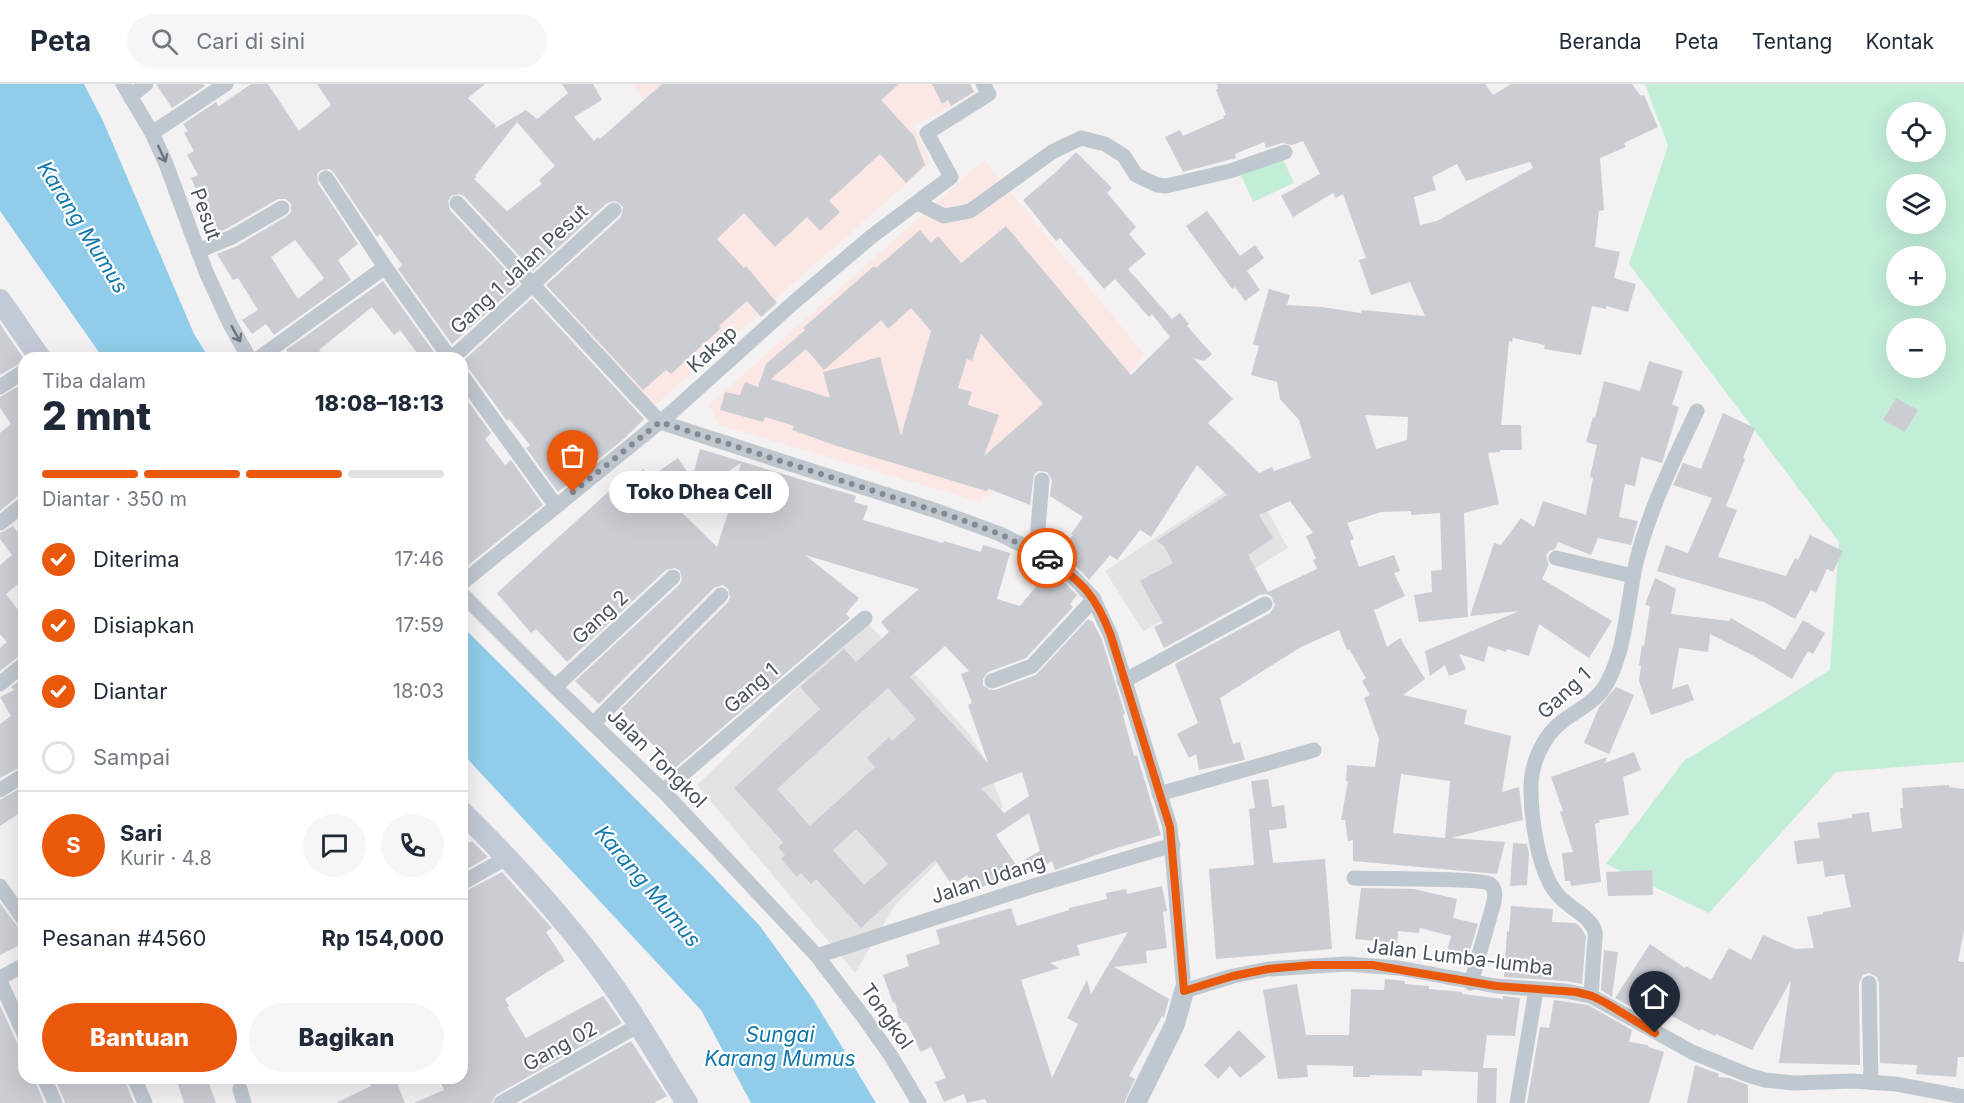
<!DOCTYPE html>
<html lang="id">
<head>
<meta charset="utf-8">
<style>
  :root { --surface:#fff; --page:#f6f6f7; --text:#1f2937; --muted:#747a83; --line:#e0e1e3; --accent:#ea580c }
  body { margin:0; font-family:Inter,sans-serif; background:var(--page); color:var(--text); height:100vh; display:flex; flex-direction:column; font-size:22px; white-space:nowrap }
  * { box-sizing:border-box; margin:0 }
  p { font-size:20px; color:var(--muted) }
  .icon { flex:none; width:33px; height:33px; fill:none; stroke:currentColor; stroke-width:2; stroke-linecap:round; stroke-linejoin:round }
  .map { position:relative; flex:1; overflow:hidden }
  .drawer { position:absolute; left:18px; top:268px; width:450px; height:732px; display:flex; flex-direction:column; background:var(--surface); border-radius:18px; box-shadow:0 6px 24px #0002 }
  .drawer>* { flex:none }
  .fabs { position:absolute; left:1886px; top:18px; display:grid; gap:12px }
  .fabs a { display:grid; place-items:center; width:60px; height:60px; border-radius:50%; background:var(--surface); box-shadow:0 6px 24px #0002; font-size:30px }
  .pin { position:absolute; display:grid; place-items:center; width:51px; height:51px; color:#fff; margin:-62px -26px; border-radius:50% 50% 50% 0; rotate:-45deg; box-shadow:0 0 6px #0007 }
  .pin .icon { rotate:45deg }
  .courier { position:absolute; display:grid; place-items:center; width:60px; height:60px; margin:-30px; border:4px solid #ea580c; border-radius:50%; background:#fff; color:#222; box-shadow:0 2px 8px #0007 }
  .bubble { position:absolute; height:42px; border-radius:21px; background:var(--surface); box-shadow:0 6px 24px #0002; font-size:20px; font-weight:800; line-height:42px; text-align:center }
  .head em { font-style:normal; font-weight:800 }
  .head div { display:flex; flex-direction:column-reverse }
  .head { display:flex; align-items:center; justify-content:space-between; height:102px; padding:0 24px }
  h1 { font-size:39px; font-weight:800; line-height:45px }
  .bar { display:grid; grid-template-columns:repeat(4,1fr); gap:9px 6px; align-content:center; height:72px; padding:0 24px }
  .bar i { height:8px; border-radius:4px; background:var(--line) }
  .bar .active { background:var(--accent) }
  .bar p { grid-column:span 4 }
  .line { display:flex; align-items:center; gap:15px; padding:0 24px; border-top:2px solid var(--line) }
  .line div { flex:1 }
  .round { display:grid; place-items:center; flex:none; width:63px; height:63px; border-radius:32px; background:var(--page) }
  ol { padding:0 24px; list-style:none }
  li { display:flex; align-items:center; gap:18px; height:66px }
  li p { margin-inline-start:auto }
  li .icon { padding:6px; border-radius:50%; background:var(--accent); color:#fff; stroke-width:4 }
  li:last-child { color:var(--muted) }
  li i { width:33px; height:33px; border:3px solid var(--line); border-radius:50% }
  .button { display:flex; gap:12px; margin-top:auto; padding:12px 24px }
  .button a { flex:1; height:69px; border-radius:36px; background:var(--accent); color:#fff; font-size:24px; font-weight:800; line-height:69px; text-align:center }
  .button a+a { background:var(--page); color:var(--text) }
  header { display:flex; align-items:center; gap:36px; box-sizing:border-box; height:84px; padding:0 30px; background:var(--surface); border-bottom:2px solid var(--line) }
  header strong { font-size:28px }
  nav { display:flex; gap:33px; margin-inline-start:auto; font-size:21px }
  .search { width:420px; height:54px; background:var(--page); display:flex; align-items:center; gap:15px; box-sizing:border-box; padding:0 21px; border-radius:33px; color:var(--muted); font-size:22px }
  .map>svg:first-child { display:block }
  .education { fill:#e4e2e3 }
  .medical { fill:#fbe8e4 }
  .green { fill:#c2eed8; fill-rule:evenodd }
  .water { fill:#91cdea }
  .building { fill:#cbcdd3; fill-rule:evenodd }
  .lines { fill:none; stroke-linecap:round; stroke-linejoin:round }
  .minor { stroke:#bfc7cf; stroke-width:15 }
  .tertiary { stroke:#bfc7cf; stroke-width:20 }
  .secondary { stroke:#c3cad7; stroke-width:22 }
  .oneway { stroke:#6c7580 }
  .done { stroke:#848a91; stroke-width:6; stroke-dasharray:0 10.8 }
  .route { stroke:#ea580c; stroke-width:8 }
  .labels { text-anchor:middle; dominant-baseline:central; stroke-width:4.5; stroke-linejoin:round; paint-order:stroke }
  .street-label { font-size:20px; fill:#49525e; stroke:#fff }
  .water-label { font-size:21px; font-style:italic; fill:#1178a9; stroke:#fff }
</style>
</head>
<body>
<header>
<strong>Peta</strong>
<div class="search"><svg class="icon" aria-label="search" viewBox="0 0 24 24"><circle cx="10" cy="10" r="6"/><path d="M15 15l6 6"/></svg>Cari di sini</div>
<nav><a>Beranda</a><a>Peta</a><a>Tentang</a><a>Kontak</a></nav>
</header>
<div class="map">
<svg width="1964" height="1019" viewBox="0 0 1964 1019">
  <rect width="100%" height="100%" fill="#f3f1f1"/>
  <g class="education">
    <path d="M1248 393 1288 464 1221 506 1143 547 1105 487Z"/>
    <path d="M868 539 967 647 983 672 1003 723 960 756 896 820 855 889 697 701 829 573Z"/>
  </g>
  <g class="medical">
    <path d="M632 0H971L976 9 913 42 931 78 645 330 562 234 683 123 652 26Z"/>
    <path d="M984 76 1144 270 1131 288 1086 328 1017 383 980 418 719 341 709 321Z"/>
  </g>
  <g class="green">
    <path d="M1645 0H1964V678L1836 688 1709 829 1606 780 1684 677 1830 586 1839 458 1629 180 1668 62ZM1896 28H1935V68H1896ZM1896 100H1935V140H1896ZM1896 172H1935V212H1896ZM1896 244H1935V284H1896Z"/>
    <path d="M1282 73 1294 99 1253 118 1241 91Z"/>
  </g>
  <g class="water">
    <path d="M0 0H84L104 39 194 250 209 274H103L0 127Z"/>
    <path d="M462 542 701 780 759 841 813 915 876 1019H751L701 926 462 669Z"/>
  </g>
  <g class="building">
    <path d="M156 0H203L205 2 172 24Z"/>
    <path d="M251 0H268L299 47 331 21 317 0H485L468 14 496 42 494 45 526 26 537 35 568 9 562 0H593L602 16 574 33 594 57 598 53 600 55 662 0H899L881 16 914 52 925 81 906 99 880 70 829 117 840 128 820 147 807 133 775 163 744 129 717 155 744 184 746 182 777 219 761 233 747 217 719 242 721 244 671 290 666 286 643 306 546 201 621 133 623 123 616 117 607 119 533 187 464 112 459 110 451 112 448 117 450 126 519 200 452 260 398 185 402 181 380 150 377 153 334 89 330 85 321 86 317 90 318 99 358 160 338 176 351 196 274 251 266 240 252 250 242 236 258 226 238 194 233 196 217 170 237 162 287 132 291 128V120L286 115H278L228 144 210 152 201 130 206 128 191 94 198 91 187 71 194 67 184 49 188 47 183 40 216 18 219 22ZM517 38 555 82 539 96 542 100 507 127 474 95 477 93 475 92ZM295 156 324 194 298 215 271 173Z"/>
    <path d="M932 0H970L974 8 951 22 948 16 942 20Z"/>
    <path d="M1217 0H1485L1493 11 1511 0H1632L1641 12 1644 11 1658 43 1624 59 1626 63 1600 74 1604 126 1599 127 1595 163 1620 168 1614 194 1636 200 1628 228 1606 222V225L1592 222 1581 271 1544 265 1545 261 1513 254 1512 258 1509 257 1501 341H1521L1522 366H1500V368L1488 369 1499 420 1464 429 1468 533 1419 538 1414 511 1432 508 1431 487 1442 486 1440 429 1411 431V427L1381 428 1347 439 1354 455 1350 457 1359 483 1394 471 1400 487 1394 489 1405 512 1374 526 1387 563 1400 554 1425 595 1403 611 1467 626 1464 640 1511 652 1502 708 1519 703 1523 736 1451 754 1505 758 1497 790 1353 777V756L1348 757 1345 736H1341L1348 697H1346L1347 681 1375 683 1379 655 1364 614 1370 611 1362 597 1366 594 1349 565 1347 566 1339 546 1301 563 1220 614 1233 660 1240 658 1245 676 1199 686 1196 670 1189 674 1177 650 1198 639 1175 580 1270 529 1275 521 1271 512 1266 510 1260 511 1164 564 1154 543 1163 539 1140 497 1173 479 1164 462 1156 457 1227 411 1197 381 1151 453 1140 446 1117 476 1110 471 1089 496 1078 484 1057 470 1073 451 1071 450 1083 433 1050 412 1052 396 1047 388 1038 387 1034 391 1030 421 989 405 986 407 840 363 792 346 794 342 765 333 763 338 720 326 725 308 740 311 745 298 758 303 766 280 805 246 803 244 874 182 876 184 920 146 931 159 938 152 961 179 1006 142 1131 291 1170 253 1152 230 1149 233 1115 195 1104 205 1060 154 1056 157 1023 116 1056 88 1076 68 1112 104 1107 109 1136 143 1129 150 1146 170 1128 185 1172 235 1180 229 1189 240 1187 242 1212 270 1204 277 1193 274 1233 315 1208 339 1259 389 1272 383 1274 387 1311 374 1299 336 1280 315 1277 298 1251 291 1259 262 1253 260 1269 205 1290 211 1287 221 1322 223 1361 229 1362 226 1425 232 1410 198 1371 211 1359 176 1366 174 1343 110 1336 114 1333 109 1293 133 1281 112 1320 90 1303 57 1292 61 1282 59 1266 64 1264 58 1235 70 1236 74 1183 88 1165 53 1180 46 1183 52 1224 34 1223 32 1226 31 1216 6 1218 5ZM1530 78 1533 84 1437 137 1420 141 1414 113 1436 106 1432 93 1457 80 1466 97ZM911 224 931 247 901 352 880 273 823 288 830 314 771 295 806 265 824 286 881 236 888 245ZM981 250 1043 320 984 372 999 331 968 321 972 308 958 304 967 275 972 277ZM1365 331 1408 333 1407 356 1376 365ZM1290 417 1313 449 1306 452 1316 475 1313 476 1317 485 1268 508 1248 471 1273 454 1259 431ZM1401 690 1450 697 1445 754 1393 749Z"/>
    <path d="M1207 127 1240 172 1255 161 1264 174 1247 187 1260 206 1245 217 1235 203 1232 205 1186 142Z"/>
    <path d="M383 197 436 271 432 274H421L400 246 394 251 372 223 319 266 326 274H293L286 266Z"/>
    <path d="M532 214 644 335 625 354 558 408 526 364 530 361 509 335 507 337 470 286 462 282V278Z"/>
    <path d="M0 240 24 275V277L0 291Z"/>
    <path d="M1649 277 1683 287 1672 321 1679 323 1662 379 1641 373 1635 402 1625 400 1619 433 1638 437 1631 461 1598 454 1591 471 1558 458 1555 465 1549 467 1546 472 1549 480 1542 495 1612 537 1589 574 1539 540 1529 572 1507 565 1506 568 1488 562 1484 578 1459 570 1466 585 1449 592 1445 581 1430 592 1425 567 1519 527 1470 532 1494 459 1501 461 1521 434 1534 443 1543 417 1586 431 1593 394 1590 393 1597 361 1586 358 1593 333 1595 334 1604 297 1640 307Z"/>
    <path d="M24 299V410L18 412 0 427V349L11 340 0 324V313Z"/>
    <path d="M462 309 491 349 485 355 505 381 511 376 543 421 462 486Z"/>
    <path d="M1896 314 1918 326 1905 348 1883 336Z"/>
    <path d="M1723 329 1755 344 1743 374 1745 375 1726 422 1737 426 1718 473 1786 492 1795 474 1798 476 1810 451 1843 467 1833 488 1827 485 1816 509 1811 506 1795 535 1764 518 1657 487 1666 461 1688 469 1712 414 1673 401 1683 379 1701 385Z"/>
    <path d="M700 365 856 412 854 418 868 422 863 436 943 459 944 457 981 468 983 461 1010 469 997 515 1020 522 1048 488 1066 500 1077 511 1070 520 1073 523 1026 574 988 588 983 595V601L990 606H995L1036 591 1088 535 1093 538 1102 556 1125 630 1123 631 1134 672 1137 671 1161 751 1110 766 1055 786 1052 777 1031 789 1024 776 1040 767 1029 729 996 751 1016 781 978 806 967 791 952 801 935 776 861 844 816 795 811 800 801 789 797 793 781 775 785 771 778 763 783 758 734 704 820 625 800 603 844 565 856 578 889 548 881 538 919 505 805 471 859 514 846 530 850 534 675 684 620 626 728 518 730 513 728 505 723 501 714 504 599 620 575 597 680 500 682 495 680 487 675 484 666 486 567 578 536 545 531 549 497 509 617 400 620 404 643 385 650 393 678 374 692 395ZM741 379 733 407H735L717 463 676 423ZM945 562 969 587 961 590 972 619 968 621 988 679 910 593ZM888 604 916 635 892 657 889 653 867 674 875 683 810 742 777 705ZM1022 688 1029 712 1004 729 981 704ZM856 745 888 780 864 801 833 766Z"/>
    <path d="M13 442 24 456V495L6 510 24 534V570L18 573 0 587V564L7 558 0 550V481L12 471 0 455V449Z"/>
    <path d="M1655 494 1676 505 1671 530 1729 537 1731 534 1785 566 1803 536 1825 549 1813 570 1808 567 1792 595 1752 571 1710 550 1708 568 1679 564 1672 605 1688 600 1694 616 1651 631 1639 597 1641 582 1639 581 1642 561 1644 562 1650 522 1645 521Z"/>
    <path d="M24 593V681L0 694V640L11 632 0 613 14 606 11 603Z"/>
    <path d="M1616 603 1634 611 1609 670 1584 659 1599 623Z"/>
    <path d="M1634 668 1641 686 1623 693 1629 731 1599 736 1600 738 1595 740 1601 798 1571 802 1570 797H1565L1562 769 1573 768 1560 728 1563 727 1551 693 1607 673 1605 679Z"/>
    <path d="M1268 695 1272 723 1284 721 1287 744 1269 746 1273 779 1325 775 1332 865 1216 875 1209 785 1254 781 1249 725 1255 724 1251 697Z"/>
    <path d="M1949 701V703L1964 705V846L1958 877 1964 878V973H1958L1956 993 1916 990 1917 981 1880 979 1879 899 1877 893 1869 889 1863 891 1859 899 1860 981 1779 979 1791 896 1752 966 1716 950 1715 952 1701 945 1700 947 1651 921 1646 929 1637 924V926L1615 914 1650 860 1685 884 1686 882 1711 896 1729 864 1751 876 1763 851 1795 865 1814 864 1807 833 1823 830V828L1851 823 1844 790 1825 793 1823 777 1797 780 1794 757 1820 754 1817 739 1852 734V730L1869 728 1872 748 1902 744 1900 724H1903L1902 704Z"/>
    <path d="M24 702V726L0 742V716Z"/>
    <path d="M472 757 488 773 462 788V763Z"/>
    <path d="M1513 759 1527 760 1529 770 1527 801 1510 802Z"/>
    <path d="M1652 786 1653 811 1608 812 1606 788Z"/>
    <path d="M502 788 552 844 546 848 565 877 505 915 509 922 507 923 526 954 603 912 622 939 496 1011 491 1019H414L444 1006 439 994H462V809Z"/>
    <path d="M1162 802 1167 827 1163 828 1167 864 1146 867 1147 879 1114 883 1169 915 1164 934 1162 932 1129 992 1135 995 1124 1019H987L985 1015 967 1019 964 1010 944 1018 935 998 946 994 931 963 921 968 906 938 901 940 895 918 893 919 883 891 909 882 906 871 940 860 936 846 1011 824 1017 842 1069 826V824L1107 815 1106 809 1126 805 1127 810ZM1128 848 1091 910 1087 896 1067 934 1078 940 1052 994 1021 896 1059 884 1050 879 1080 871 1077 861Z"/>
    <path d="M1361 804 1414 805 1457 815 1453 834 1478 840 1467 876 1446 871 1451 852 1420 844 1419 849 1398 847 1397 859 1355 855Z"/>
    <path d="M0 819 24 851V859L0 871Z"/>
    <path d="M1511 822 1553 825 1552 838 1576 839 1581 844 1586 852 1582 900 1566 897 1504 893 1507 847 1509 848Z"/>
    <path d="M1604 866 1618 868 1612 913 1601 906Z"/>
    <path d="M1385 895 1405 897V900L1429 902V905L1462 908V910L1503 915V912L1520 914 1515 952 1487 951 1483 984H1497L1496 1019H1477L1478 988 1422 986V992L1370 991V993H1353V982L1307 981 1308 993 1278 995 1263 906 1297 900 1306 951H1349L1351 905 1384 906Z"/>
    <path d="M1554 916 1588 921 1632 946 1629 958 1648 961V963L1664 968 1649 1019H1527L1540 943 1549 944Z"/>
    <path d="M0 921 19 963 24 961V994H34L44 1019H0Z"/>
    <path d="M1239 946 1266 973 1240 994 1230 982 1218 995 1204 981Z"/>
    <path d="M631 957 667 1012 654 1019H521Z"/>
    <path d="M1695 981 1719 990 1718 993 1729 994 1748 1001V1019H1687Z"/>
    <path d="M55 994H124L134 1019H65Z"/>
    <path d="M176 994H207L216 1019H184Z"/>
    <path d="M380 994H395L405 1019H336L371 1002 369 999Z"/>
  </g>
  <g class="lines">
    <g class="minor">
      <path d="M123 0 152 49 166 80 206 188 230 240 249 274"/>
      <path d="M131 12 146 0"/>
      <path d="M152 49 226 0"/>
      <path d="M326 94 385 183 450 274"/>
      <path d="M457 119 660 338 937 427 1000 450 1036 468 1072 492 1093 514 1111 552 1170 743 1184 907 1233 892 1268 885 1347 880 1399 884 1496 902 1565 907 1591 912 1692 968 1748 991 1765 996 1794 999 1853 997 1896 1000 1964 1013"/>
      <path d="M918 119 944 132 970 127 1052 68 1081 54 1105 60 1124 72 1136 91 1157 101 1166 102 1230 87 1285 68"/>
      <path d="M198 167 232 153 282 124"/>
      <path d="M259 274 385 183"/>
      <path d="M452 274 614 126"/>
      <path d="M462 292 556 422"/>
      <path d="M0 303 24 287"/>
      <path d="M0 439 24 420"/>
      <path d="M1036 468 1042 396"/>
      <path d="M1556 474 1633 492"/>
      <path d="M462 499 672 328 793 219 872 152 951 93 927 49 989 10 983 0"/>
      <path d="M462 510 555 603 663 707 817 872 865 935 891 972 919 1019"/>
      <path d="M992 597 1032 582 1094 515"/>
      <path d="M1124 597 1265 520"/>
      <path d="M0 600 24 580"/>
      <path d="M555 603 673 493"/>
      <path d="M593 640 721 511"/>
      <path d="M0 706 24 691"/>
      <path d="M663 707 865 534"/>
      <path d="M1159 710 1314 666"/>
      <path d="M1354 794C1373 795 1482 794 1490 800 1496 805 1495 812 1494 818L1471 899"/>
      <path d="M462 799 508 773"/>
      <path d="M0 802 24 836"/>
      <path d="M817 872 1027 804 1173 761"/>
      <path d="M0 894 24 881"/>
      <path d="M0 897 24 950"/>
      <path d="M1869 899 1871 998"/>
      <path d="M1591 912C1592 897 1593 882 1594 867 1594 861 1596 853 1595 848 1591 832 1567 823 1557 810 1538 787 1531 735 1531 705 1530 682 1543 651 1563 637 1579 625 1597 617 1607 599 1627 562 1627 515 1637 475 1650 424 1674 375 1697 327"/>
      <path d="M44 994 55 1019"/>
      <path d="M134 994 145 1019"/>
      <path d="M240 1005 244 1019"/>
      <path d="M501 1019 639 941"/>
      <path d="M1517 1019 1536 906"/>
    </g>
    <path class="tertiary" d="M1136 1019 1175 940 1184 907"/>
    <g class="secondary">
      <path d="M0 216 40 274"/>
      <path d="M462 728C519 784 573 843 618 909 643 945 664 983 687 1019"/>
    </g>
  </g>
  <defs><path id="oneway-shaft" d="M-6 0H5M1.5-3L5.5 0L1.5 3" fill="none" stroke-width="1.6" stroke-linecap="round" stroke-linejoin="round" transform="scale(1.5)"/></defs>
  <g class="oneway">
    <use href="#oneway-shaft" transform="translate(162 70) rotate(65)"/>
    <use href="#oneway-shaft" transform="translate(236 250) rotate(61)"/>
  </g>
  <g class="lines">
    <path class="done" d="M573 408 660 338 954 433 1000 450 1047 474"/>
    <path class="route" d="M1047 474C1083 498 1096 512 1111 552L1170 743 1184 907 1233 892 1268 885 1312 881H1372L1496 902 1576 908 1592 912 1606 919 1655 949"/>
  </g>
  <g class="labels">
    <g class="street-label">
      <text transform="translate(206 130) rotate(70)">Pesut</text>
      <text transform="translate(519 185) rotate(-43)">Gang 1 Jalan Pesut</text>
      <text transform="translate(712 265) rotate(-42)">Kakap</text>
      <text transform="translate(600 533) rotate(-43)">Gang 2</text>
      <text transform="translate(751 604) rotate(-41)">Gang 1</text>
      <text transform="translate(1564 609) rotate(-43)">Gang 1</text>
      <text transform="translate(657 674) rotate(45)">Jalan Tongkol</text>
      <text transform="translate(988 795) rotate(-18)">Jalan Udang</text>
      <text transform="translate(1460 873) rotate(7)">Jalan Lumba-lumba</text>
      <text transform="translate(887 932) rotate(55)">Tongkol</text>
      <text transform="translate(560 962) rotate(-29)">Gang 02</text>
    </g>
    <g class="water-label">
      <text transform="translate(83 143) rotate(58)">Karang Mumus</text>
      <text transform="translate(648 802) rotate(50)">Karang Mumus</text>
      <text x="780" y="950">Sungai<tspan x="780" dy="24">Karang Mumus</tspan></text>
    </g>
  </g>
</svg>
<div class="fabs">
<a><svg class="icon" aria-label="locate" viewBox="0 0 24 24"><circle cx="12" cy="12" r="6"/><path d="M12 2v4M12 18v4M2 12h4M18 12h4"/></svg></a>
<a><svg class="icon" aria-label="layers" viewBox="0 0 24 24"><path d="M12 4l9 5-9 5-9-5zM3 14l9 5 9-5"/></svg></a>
<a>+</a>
<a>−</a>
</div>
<div class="pin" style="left:573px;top:408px;background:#ea580c"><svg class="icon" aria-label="bag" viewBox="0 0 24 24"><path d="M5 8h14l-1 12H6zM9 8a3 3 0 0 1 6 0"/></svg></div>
<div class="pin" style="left:1655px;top:949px;background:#1f2937"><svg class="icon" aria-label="home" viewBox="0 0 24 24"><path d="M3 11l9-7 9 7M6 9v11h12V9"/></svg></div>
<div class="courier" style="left:1047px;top:474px"><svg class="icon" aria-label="car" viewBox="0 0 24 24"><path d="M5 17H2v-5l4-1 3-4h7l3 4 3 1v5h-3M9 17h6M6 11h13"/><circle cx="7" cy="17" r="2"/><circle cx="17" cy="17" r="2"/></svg></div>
<div class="bubble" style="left:609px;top:387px;width:180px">Toko Dhea Cell</div>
<section class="drawer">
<div class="head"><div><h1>2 mnt</h1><p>Tiba dalam</p></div><em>18:08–18:13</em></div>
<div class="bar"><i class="active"></i><i class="active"></i><i class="active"></i><i></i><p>Diantar · 350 m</p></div>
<ol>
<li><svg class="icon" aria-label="check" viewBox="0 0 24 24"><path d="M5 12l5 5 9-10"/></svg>Diterima<p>17:46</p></li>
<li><svg class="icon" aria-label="check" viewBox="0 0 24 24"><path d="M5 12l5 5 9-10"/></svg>Disiapkan<p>17:59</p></li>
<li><svg class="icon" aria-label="check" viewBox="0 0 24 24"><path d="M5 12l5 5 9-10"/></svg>Diantar<p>18:03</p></li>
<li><i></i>Sampai</li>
</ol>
<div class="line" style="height:108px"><b class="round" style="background:var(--accent);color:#fff">S</b><div><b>Sari</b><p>Kurir · 4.8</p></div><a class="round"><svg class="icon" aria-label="chat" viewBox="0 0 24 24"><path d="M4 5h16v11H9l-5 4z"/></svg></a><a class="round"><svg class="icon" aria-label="phone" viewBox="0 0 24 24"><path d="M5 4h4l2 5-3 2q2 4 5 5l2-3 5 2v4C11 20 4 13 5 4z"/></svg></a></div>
<div class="line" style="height:78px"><div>Pesanan #4560</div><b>Rp 154,000</b></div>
<div class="button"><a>Bantuan</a><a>Bagikan</a></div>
</section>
</div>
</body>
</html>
